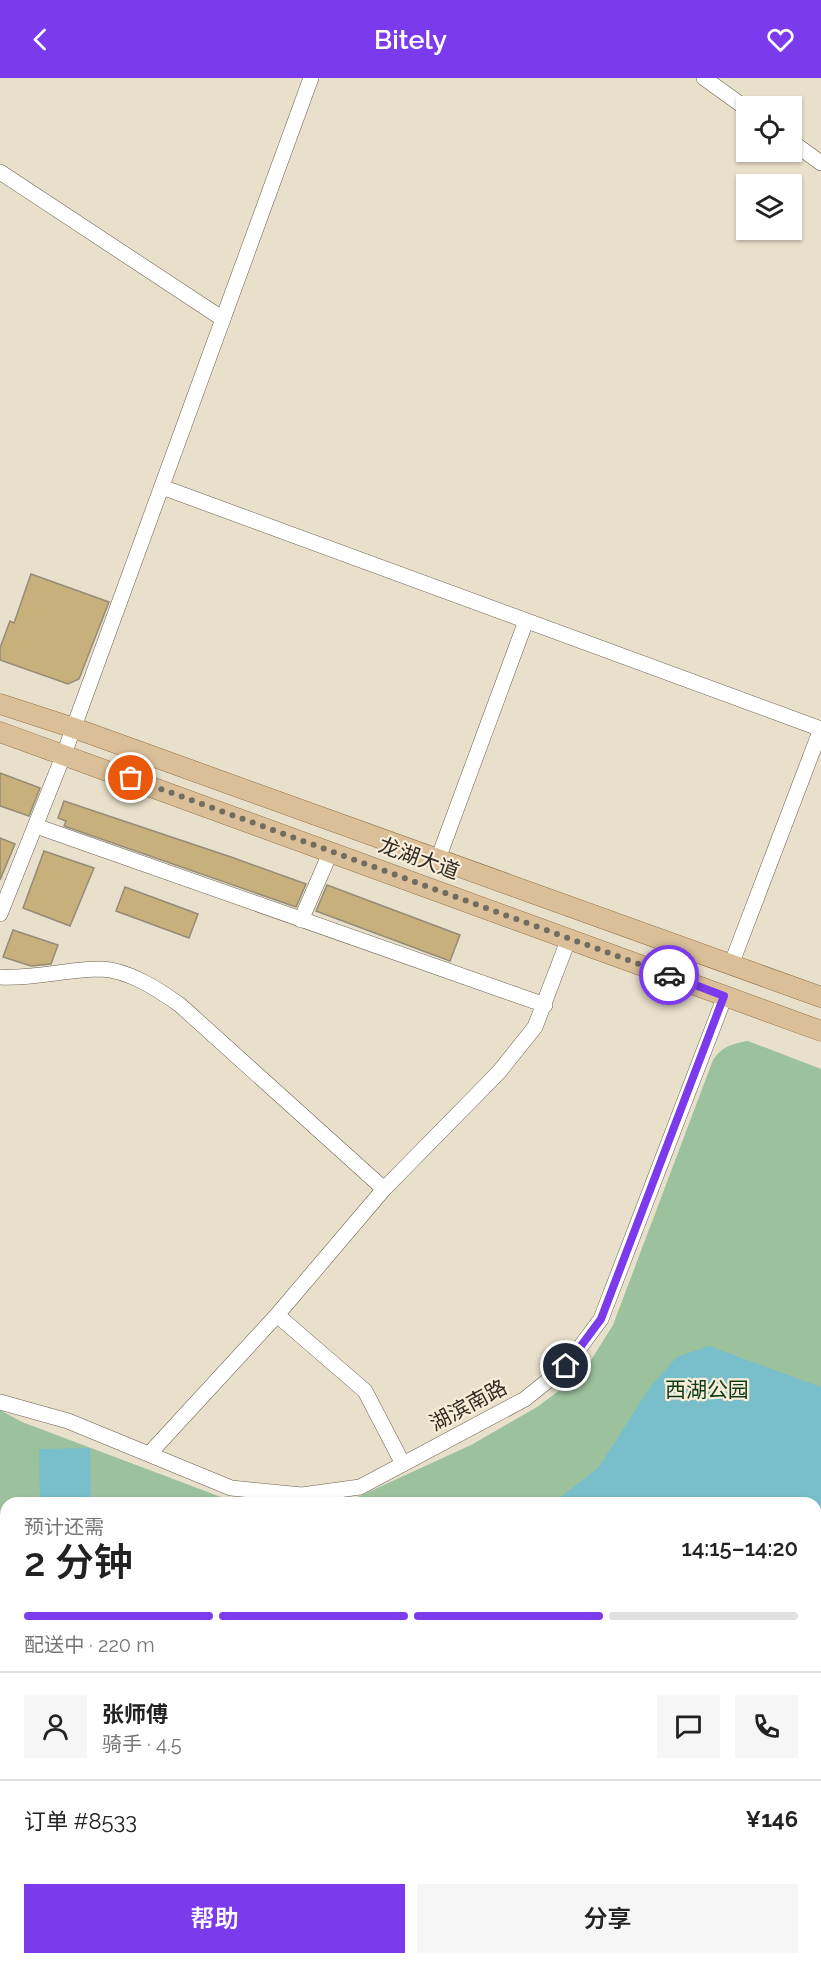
<!DOCTYPE html>
<html lang="zh">
<head>
<meta charset="utf-8">
<style>
  :root { --surface:#fff; --page:#f6f6f6; --text:#222; --muted:#767676; --line:#e0e0e0; --accent:#7c3aed }
  body { margin:0; font-family:Raleway,"Noto Sans SC",sans-serif; background:var(--page); color:var(--text); height:100vh; display:flex; flex-direction:column; font-size:22px; white-space:nowrap }
  * { box-sizing:border-box; margin:0 }
  p { font-size:20px; color:var(--muted) }
  .icon { flex:none; width:33px; height:33px; fill:none; stroke:currentColor; stroke-width:2; stroke-linecap:round; stroke-linejoin:round }
  .map { position:relative; flex:1; overflow:hidden }
  .details { position:absolute; left:0px; top:1419px; width:822px; height:468px; display:flex; flex-direction:column; background:var(--surface); border-radius:18px 18px 0 0; box-shadow:0 2px 4px #0004 }
  .details>* { flex:none }
  .tools { position:absolute; left:736px; top:18px; display:grid; gap:12px }
  .tools a { display:grid; place-items:center; width:66px; height:66px; border-radius:0px; background:var(--surface); box-shadow:0 2px 4px #0004; font-size:30px }
  .pin { position:absolute; display:grid; place-items:center; width:51px; height:51px; color:#fff; margin:-26px; border:3px solid #fff; border-radius:50%; box-shadow:0 2px 6px #0007 }
  .courier { position:absolute; display:grid; place-items:center; width:60px; height:60px; margin:-30px; border:4px solid #7c3aed; border-radius:50%; background:#fff; color:#222; box-shadow:0 2px 8px #0007 }
  .overview em { font-style:normal; font-weight:600 }
  .overview div { display:flex; flex-direction:column-reverse }
  .overview { display:flex; align-items:center; justify-content:space-between; height:102px; padding:0 24px }
  h1 { font-size:39px; font-weight:600; line-height:45px }
  .bar { display:grid; grid-template-columns:repeat(4,1fr); gap:9px 6px; align-content:center; height:72px; padding:0 24px }
  .bar i { height:8px; border-radius:4px; background:var(--line) }
  .bar .active { background:var(--accent) }
  .bar p { grid-column:span 4 }
  .line { display:flex; align-items:center; gap:15px; padding:0 24px; border-top:2px solid var(--line) }
  .line div { flex:1 }
  .round { display:grid; place-items:center; flex:none; width:63px; height:63px; border-radius:0px; background:var(--page) }
  .primary-button { display:flex; gap:12px; margin-top:auto; padding:12px 24px }
  .primary-button a { flex:1; height:69px; border-radius:0px; background:var(--accent); color:#fff; font-size:24px; font-weight:600; line-height:69px; text-align:center }
  .primary-button a+a { background:var(--page); color:var(--text) }
  header { display:flex; justify-content:space-between; align-items:center; height:78px; padding:0 24px; background:var(--accent); color:#fff; font-size:27px; font-weight:600 }
  .map>svg:first-child { display:block }
  .built { fill:#e0d5b9 }
  .green { fill:#9cc19d }
  .water { fill:#78becb }
  .building { fill:#c7b07c; stroke:#948b78; stroke-width:1.5 }
  .lines { fill:none; stroke-linecap:round; stroke-linejoin:round }
  .minor-casing { stroke:#68604e; stroke-width:16 }
  .major-casing { stroke:#907043; stroke-width:21 }
  .minor { stroke:#fff; stroke-width:15 }
  .major { stroke:#dbbf98; stroke-width:20 }
  .done { stroke:#716c60; stroke-width:6; stroke-dasharray:0 10.8 }
  .route { stroke:#7c3aed; stroke-width:8 }
  .labels { text-anchor:middle; dominant-baseline:central; stroke-width:4.5; stroke-linejoin:round; paint-order:stroke }
  .street-label { font-size:21px; fill:#312d26; stroke:#f7edd8 }
  .park-label { font-size:21px; fill:#0c3b15; stroke:#f7edd8 }
</style>
</head>
<body>
<header><svg class="icon" aria-label="back" viewBox="0 0 24 24"><path d="M15 5l-7 7 7 7"/></svg>Bitely<svg class="icon" aria-label="heart" viewBox="0 0 24 24"><path d="M12 20l-8-8c-3-5 5-10 8-4 3-6 11-1 8 4z"/></svg></header>
<div class="map">
<svg width="821" height="1887" viewBox="0 0 821 1887">
  <rect width="100%" height="100%" fill="#e9e0cb"/>
  <path class="built" d="M291 1881H381L382 1887H283Z"/>
  <g class="green">
    <path d="M748 963 821 991V1600L816 1603V1425H338L351 1422 471 1367 537 1329 583 1295 613 1247 713 982C723 968 731 966 748 963Z"/>
    <path d="M0 1332 22 1344 237 1425H6V1881H242L233 1887H0Z"/>
  </g>
  <g class="water">
    <path d="M709 1268 821 1309V1464L816 1471V1425H553L599 1389 650 1309 677 1279Z"/>
    <path d="M90 1370 91 1425H40L39 1371Z"/>
    <path d="M0 1754 6 1756V1867L0 1869Z"/>
  </g>
  <g class="building">
    <path d="M31 496 109 524 79 601 68 606 0 582V570L10 543 14 545Z"/>
    <path d="M0 695 40 710 29 738 0 728Z"/>
    <path d="M64 723 231 779 306 806 296 829 64 748 66 743 58 740Z"/>
    <path d="M0 760 15 766 0 802Z"/>
    <path d="M44 773 94 790 70 848 23 830Z"/>
    <path d="M327 807 460 857 450 883 316 833Z"/>
    <path d="M125 809 198 836 189 860 116 833Z"/>
    <path d="M13 852 58 867 51 886 31 888 3 879Z"/>
  </g>
  <g class="lines">
    <g class="minor-casing">
      <g id="minor">
        <path d="M704 0 747 31"/>
        <path d="M792 64 821 85"/>
        <path d="M0 94 223 241"/>
        <path d="M162 409 821 651"/>
        <path d="M36 748 545 927"/>
        <path d="M438 781 526 543"/>
        <path d="M0 836 64 676 311 0"/>
        <path d="M301 842 331 773"/>
        <path d="M731 887 821 651"/>
        <path d="M0 899C34 901 68 891 101 891 129 892 159 912 180 927L384 1111"/>
        <path d="M277 1237 365 1313 403 1386"/>
        <path d="M0 1324 68 1343 231 1410 302 1417 360 1409 525 1321 566 1288 601 1241 725 918"/>
        <path d="M150 1375 277 1237 384 1111 499 994 535 949 569 860"/>
        <path d="M816 1638 821 1637"/>
        <path d="M816 1843 821 1847"/>
        <path d="M258 1887 267 1881"/>
      </g>
    </g>
    <g class="major-casing">
      <g id="major">
        <path d="M0 626 74 650 821 919"/>
        <path d="M0 654 821 953"/>
      </g>
    </g>
    <use href="#minor" class="minor"/>
    <use href="#major" class="major"/>
  </g>
  <g class="lines">
    <path class="done" d="M131 700 669 897"/>
    <path class="route" d="M566 1288 601 1241 724 918 669 897"/>
  </g>
  <g class="labels">
    <g class="street-label">
      <text transform="translate(419 780) rotate(20)">龙湖大道</text>
      <text transform="translate(468 1327) rotate(-28)">湖滨南路</text>
    </g>
    <g class="park-label">
      <text x="707" y="1311">西湖公园</text>
    </g>
  </g>
</svg>
<div class="tools">
<a><svg class="icon" aria-label="locate" viewBox="0 0 24 24"><circle cx="12" cy="12" r="6"/><path d="M12 2v4M12 18v4M2 12h4M18 12h4"/></svg></a>
<a><svg class="icon" aria-label="layers" viewBox="0 0 24 24"><path d="M12 4l9 5-9 5-9-5zM3 14l9 5 9-5"/></svg></a>
</div>
<div class="pin" style="left:131px;top:700px;background:#ea580c"><svg class="icon" aria-label="bag" viewBox="0 0 24 24"><path d="M5 8h14l-1 12H6zM9 8a3 3 0 0 1 6 0"/></svg></div>
<div class="pin" style="left:566px;top:1288px;background:#1f2937"><svg class="icon" aria-label="home" viewBox="0 0 24 24"><path d="M3 11l9-7 9 7M6 9v11h12V9"/></svg></div>
<div class="courier" style="left:669px;top:897px"><svg class="icon" aria-label="car" viewBox="0 0 24 24"><path d="M5 17H2v-5l4-1 3-4h7l3 4 3 1v5h-3M9 17h6M6 11h13"/><circle cx="7" cy="17" r="2"/><circle cx="17" cy="17" r="2"/></svg></div>
<section class="details">
<div class="overview"><div><h1>2 分钟</h1><p>预计还需</p></div><em>14:15–14:20</em></div>
<div class="bar"><i class="active"></i><i class="active"></i><i class="active"></i><i></i><p>配送中 · 220 m</p></div>
<div class="line" style="height:108px"><a class="round"><svg class="icon" aria-label="person" viewBox="0 0 24 24"><circle cx="12" cy="8" r="4"/><path d="M4 21q1-7 8-7t8 7"/></svg></a><div><b>张师傅</b><p>骑手 · 4.5</p></div><a class="round"><svg class="icon" aria-label="chat" viewBox="0 0 24 24"><path d="M4 5h16v11H9l-5 4z"/></svg></a><a class="round"><svg class="icon" aria-label="phone" viewBox="0 0 24 24"><path d="M5 4h4l2 5-3 2q2 4 5 5l2-3 5 2v4C11 20 4 13 5 4z"/></svg></a></div>
<div class="line" style="height:78px"><div>订单 #8533</div><b>¥146</b></div>
<div class="primary-button"><a>帮助</a><a>分享</a></div>
</section>
</div>
</body>
</html>
